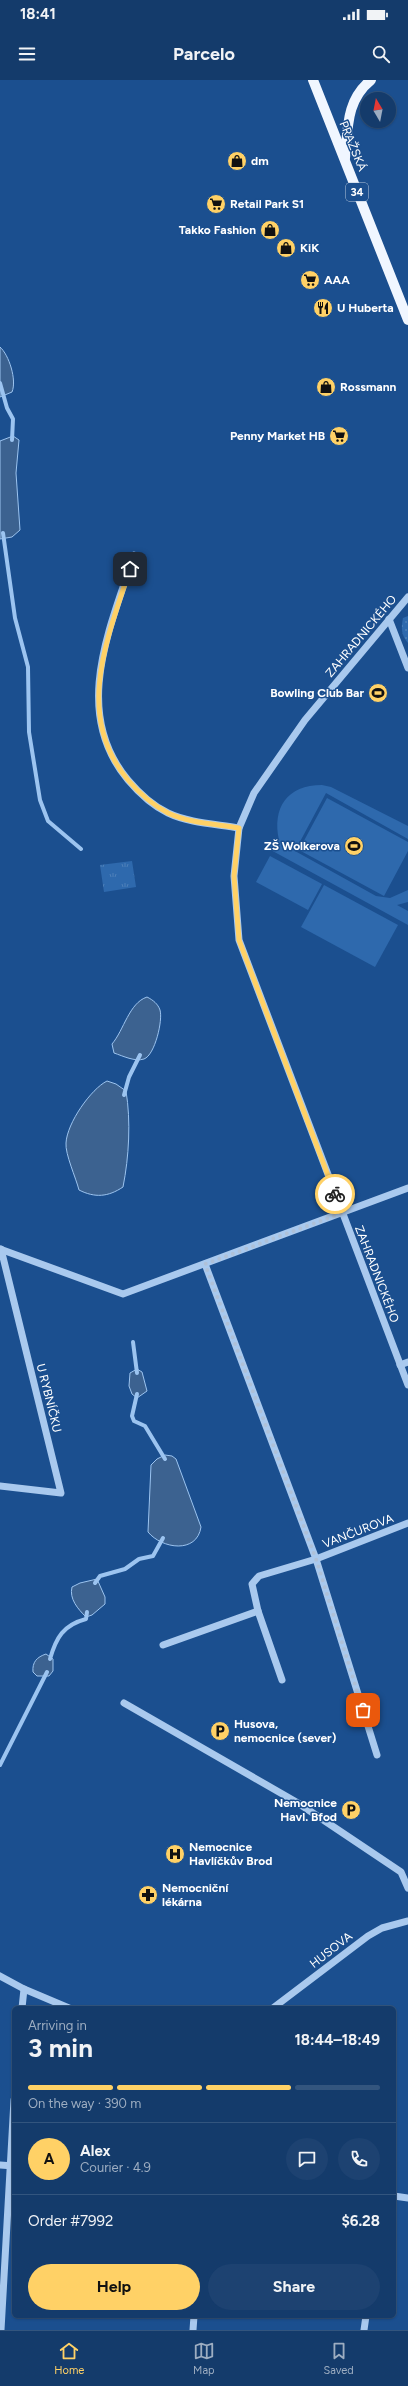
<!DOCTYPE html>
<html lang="en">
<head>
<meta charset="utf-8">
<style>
  :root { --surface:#143b6b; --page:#1d4271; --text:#f1f3f6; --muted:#9dadc1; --line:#33557e; --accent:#ffd166 }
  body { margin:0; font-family:Figtree,sans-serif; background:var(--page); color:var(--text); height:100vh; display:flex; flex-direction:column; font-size:15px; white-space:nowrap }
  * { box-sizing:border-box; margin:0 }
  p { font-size:13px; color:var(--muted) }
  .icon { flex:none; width:22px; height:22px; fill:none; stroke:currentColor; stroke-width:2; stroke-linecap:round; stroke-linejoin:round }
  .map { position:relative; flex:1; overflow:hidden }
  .panel { position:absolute; left:12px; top:1926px; width:384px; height:312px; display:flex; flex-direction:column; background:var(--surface); border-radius:6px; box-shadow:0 1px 3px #0004,0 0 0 1px var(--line) }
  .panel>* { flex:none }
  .needle { width:26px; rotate:350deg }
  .buttons { position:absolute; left:360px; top:12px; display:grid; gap:8px }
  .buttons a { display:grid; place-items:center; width:36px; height:36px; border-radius:50%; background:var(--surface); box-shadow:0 1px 3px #0004,0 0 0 1px var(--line); font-size:20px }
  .pin { position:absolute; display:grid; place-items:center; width:34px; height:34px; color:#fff; margin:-17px; border-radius:8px; box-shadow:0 2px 6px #0006 }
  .courier { position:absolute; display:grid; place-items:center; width:40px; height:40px; margin:-20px; border:3px solid #ffd166; border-radius:50%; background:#fff; color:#222; box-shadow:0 1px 5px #0007 }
  .headline em { font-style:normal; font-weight:700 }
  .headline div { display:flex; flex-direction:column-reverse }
  .headline { display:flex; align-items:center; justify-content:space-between; height:68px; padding:0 16px }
  h1 { font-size:26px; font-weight:700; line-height:30px }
  .bar { display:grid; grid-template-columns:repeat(4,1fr); gap:6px 4px; align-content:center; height:48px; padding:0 16px }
  .bar i { height:5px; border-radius:3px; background:var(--line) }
  .bar .current { background:var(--accent) }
  .bar p { grid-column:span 4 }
  .line { display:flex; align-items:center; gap:10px; padding:0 16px; border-top:1px solid var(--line) }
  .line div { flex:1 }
  .round { display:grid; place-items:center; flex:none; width:42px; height:42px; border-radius:21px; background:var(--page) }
  .action { display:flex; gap:8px; margin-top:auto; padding:8px 16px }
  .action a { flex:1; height:46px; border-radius:24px; background:var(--accent); color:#111; font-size:16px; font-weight:700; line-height:46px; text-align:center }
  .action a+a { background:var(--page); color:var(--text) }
  .status { display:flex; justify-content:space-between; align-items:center; height:28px; padding:0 20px; background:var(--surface); direction:ltr }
  .status svg { height:11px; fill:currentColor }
  header { display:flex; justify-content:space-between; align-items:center; height:52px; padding:0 16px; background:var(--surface); font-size:18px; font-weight:700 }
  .menu { display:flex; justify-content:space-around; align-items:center; height:56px; border-top:1px solid var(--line); background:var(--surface); font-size:11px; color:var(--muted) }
  .menu a { display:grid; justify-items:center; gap:2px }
  .menu .current { color:var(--accent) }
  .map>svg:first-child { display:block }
  .grass { fill:url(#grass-dots) }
  .park { fill:url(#park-tufts) }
  .pitch { fill:#2e69ad }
  .water { fill:#3c6290; stroke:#9cc4f0 }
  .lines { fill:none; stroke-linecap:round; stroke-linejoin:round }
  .stream { stroke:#9cc4f0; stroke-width:4 }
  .minor { stroke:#a9c9ee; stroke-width:7 }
  .major { stroke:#f0f6ff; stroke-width:10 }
  .done { stroke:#afc1d8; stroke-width:4; stroke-dasharray:0 7.2 }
  .route { stroke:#ffd166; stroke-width:5 }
  .labels { text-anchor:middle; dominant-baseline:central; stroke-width:3; stroke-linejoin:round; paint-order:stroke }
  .shield { fill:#1b4f8f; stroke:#bbcadd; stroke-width:1 }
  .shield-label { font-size:11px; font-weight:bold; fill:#fff }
  .street-label { font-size:12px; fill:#fff; stroke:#1b4f8f }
  .poi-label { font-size:12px; font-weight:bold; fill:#fff; stroke:#1b4f8f; text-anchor:start }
</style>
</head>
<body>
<div class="status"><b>18:41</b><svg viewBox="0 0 49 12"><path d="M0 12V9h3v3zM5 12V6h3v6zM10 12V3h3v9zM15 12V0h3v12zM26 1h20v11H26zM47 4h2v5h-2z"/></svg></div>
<header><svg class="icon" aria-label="menu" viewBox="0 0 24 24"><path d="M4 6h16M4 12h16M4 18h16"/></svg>Parcelo<svg class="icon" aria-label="search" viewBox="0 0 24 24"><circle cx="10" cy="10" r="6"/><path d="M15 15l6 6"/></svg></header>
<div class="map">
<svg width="408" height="2250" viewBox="0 0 408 2250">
  <defs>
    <pattern id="grass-dots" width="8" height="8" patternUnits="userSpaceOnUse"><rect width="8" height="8" fill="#2e69ad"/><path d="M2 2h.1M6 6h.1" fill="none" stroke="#4d80b9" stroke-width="1.8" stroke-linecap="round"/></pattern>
    <pattern id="park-tufts" width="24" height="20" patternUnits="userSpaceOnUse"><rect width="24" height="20" fill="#2e69ad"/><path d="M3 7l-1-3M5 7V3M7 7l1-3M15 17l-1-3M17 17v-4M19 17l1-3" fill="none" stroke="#4d80b9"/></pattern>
  </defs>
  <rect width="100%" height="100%" fill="#1b4f8f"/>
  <path class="grass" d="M408 536V563C401 555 401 548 403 538Z"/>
  <path class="park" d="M132 781 136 807 104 812 100 785Z"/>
  <g class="pitch">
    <path d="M322 705 331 707 408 746V759L326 713 295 771 376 816 390 818 408 810V822L397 825 408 831V845L269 769 274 758 279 760C272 728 287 705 322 705Z"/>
    <path d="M327 718 408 762V771L384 816 299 770Z"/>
    <path d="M270 776 322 804 308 830 256 802Z"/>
    <path d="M324 805 398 845 375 887 301 847Z"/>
  </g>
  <g class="water">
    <path d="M0 267C9 275 17 300 12 312L0 317Z"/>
    <path d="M13 356 19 360 16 393 20 450 12 457 0 459V361Z"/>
    <path d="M147 917C153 920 158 924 160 930 163 940 155 975 144 979 135 982 123 976 114 973L112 964C124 950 129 923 147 917Z"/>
    <path d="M107 1001 116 1004 126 1011C131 1041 129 1077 123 1107 108 1117 95 1118 79 1110 76 1098 65 1074 66 1063 67 1043 91 1009 107 1001Z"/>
    <path d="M137 1289 142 1292 147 1311 137 1318 132 1314 129 1306 130 1293Z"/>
    <path d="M165 1375 172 1376 176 1379 201 1447C197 1474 162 1469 148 1452L151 1385 157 1379Z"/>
    <path d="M97 1499 105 1517V1524L92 1535 86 1537C78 1529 69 1519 72 1507L80 1503Z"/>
    <path d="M46 1574 53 1579V1591L49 1596H37L33 1592C32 1582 37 1577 46 1574Z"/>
  </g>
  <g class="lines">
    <g class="stream">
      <path d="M0 303 7 328 13 339 12 360"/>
      <path d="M3 453 15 538 28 587 29 652 40 720 48 741 81 769"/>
      <path d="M124 1015 129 997 140 975"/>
      <path d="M133 1262 137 1293"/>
      <path d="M137 1314 132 1336 134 1341 145 1346 165 1379"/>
      <path d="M95 1503 100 1496 125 1489 139 1479 153 1476 163 1458"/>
      <path d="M50 1579C56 1558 63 1545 86 1539L87 1532"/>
      <path d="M0 1685 47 1592"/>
    </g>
    <g class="minor">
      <path d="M134 475C110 548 71 632 128 700 139 713 153 726 168 733 189 743 216 744 239 748"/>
      <path d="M408 517 305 640 254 713 239 748 234 796 239 860 408 1305"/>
      <path d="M389 539 408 588"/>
      <path d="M0 1169 123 1214 408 1108"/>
      <path d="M205 1184 316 1479 377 1675"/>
      <path d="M400 1285 408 1282"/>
      <path d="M0 1406 61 1413 1 1169"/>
      <path d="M163 1565 258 1531"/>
      <path d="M282 1600 258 1531 252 1504 259 1496 316 1479 408 1443"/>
      <path d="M124 1623 298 1723 401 1792 408 1808"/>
      <path d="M0 1896 24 1909 69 1928"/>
      <path d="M22 1928 24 1909"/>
      <path d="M273 1928 368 1856 382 1848 408 1841"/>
      <path d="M0 2085 14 2086"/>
      <path d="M394 2116 408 2118"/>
      <path d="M1 2250 14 2020"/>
      <path d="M193 2250 194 2236"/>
      <path d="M364 2250 366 2236"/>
    </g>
    <g class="major">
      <path d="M313 0 408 240"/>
      <path d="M345 78C348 48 346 20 371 0"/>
    </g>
  </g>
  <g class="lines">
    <path class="done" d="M335 1114 342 1133 205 1184 316 1479 363 1630"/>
    <path class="route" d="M130 489C107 559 74 636 128 700 139 713 153 725 168 733 189 743 216 744 239 748L234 796 239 860 335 1114"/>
  </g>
  <defs>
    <g id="shop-disc" transform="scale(1)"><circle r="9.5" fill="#ffd166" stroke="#1b4f8f"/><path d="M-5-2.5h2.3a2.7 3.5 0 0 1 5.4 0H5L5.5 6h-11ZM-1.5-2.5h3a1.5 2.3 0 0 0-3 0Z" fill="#111"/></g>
    <g id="supermarket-disc" transform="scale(1)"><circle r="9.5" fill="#ffd166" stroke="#1b4f8f"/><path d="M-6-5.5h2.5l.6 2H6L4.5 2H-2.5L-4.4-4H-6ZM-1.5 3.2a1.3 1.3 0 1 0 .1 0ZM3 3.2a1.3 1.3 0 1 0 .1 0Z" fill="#111"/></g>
    <g id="restaurant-disc" transform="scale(1)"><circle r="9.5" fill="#ffd166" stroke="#1b4f8f"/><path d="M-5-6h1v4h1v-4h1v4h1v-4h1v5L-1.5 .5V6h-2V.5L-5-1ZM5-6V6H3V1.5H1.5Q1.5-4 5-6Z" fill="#111"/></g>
    <g id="stadium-disc" transform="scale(1)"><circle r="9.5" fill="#ffd166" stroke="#1b4f8f"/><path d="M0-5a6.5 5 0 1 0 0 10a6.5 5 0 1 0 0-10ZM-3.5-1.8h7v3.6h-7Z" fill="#111"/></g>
    <g id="parking-disc" transform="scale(1)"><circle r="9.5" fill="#ffd166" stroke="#1b4f8f"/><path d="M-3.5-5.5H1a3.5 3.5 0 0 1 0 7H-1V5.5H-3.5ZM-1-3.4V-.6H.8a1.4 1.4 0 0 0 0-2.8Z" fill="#111"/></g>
    <g id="hospital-disc" transform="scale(1)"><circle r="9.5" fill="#ffd166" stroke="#1b4f8f"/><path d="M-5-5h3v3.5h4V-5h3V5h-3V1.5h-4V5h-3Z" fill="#111"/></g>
    <g id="pharmacy-disc" transform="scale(1)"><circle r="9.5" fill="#ffd166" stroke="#1b4f8f"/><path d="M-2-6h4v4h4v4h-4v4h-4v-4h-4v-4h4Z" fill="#111"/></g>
  </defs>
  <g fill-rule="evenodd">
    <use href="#shop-disc" x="237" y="81"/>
    <use href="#supermarket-disc" x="216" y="124"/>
    <use href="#shop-disc" x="270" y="150"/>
    <use href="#shop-disc" x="286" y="168"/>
    <use href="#supermarket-disc" x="310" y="200"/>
    <use href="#restaurant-disc" x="323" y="228"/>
    <use href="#shop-disc" x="326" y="307"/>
    <use href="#supermarket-disc" x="339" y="356"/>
    <use href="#stadium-disc" x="378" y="613"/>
    <use href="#stadium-disc" x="354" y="766"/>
    <use href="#parking-disc" x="220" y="1651"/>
    <use href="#parking-disc" x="351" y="1730"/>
    <use href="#hospital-disc" x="175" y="1774"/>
    <use href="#pharmacy-disc" x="148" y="1815"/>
  </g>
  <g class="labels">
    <rect class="shield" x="346" y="103" width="22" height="18" rx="3"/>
    <g class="shield-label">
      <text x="357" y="112">34</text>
    </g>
    <g class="street-label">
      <text transform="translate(353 66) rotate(68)">PRAŽSKÁ</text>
      <text transform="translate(361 556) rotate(-50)">ZAHRADNICKÉHO</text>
      <text transform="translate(377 1194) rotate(69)">ZAHRADNICKÉHO</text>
      <text transform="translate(49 1318) rotate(76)">U RYBNÍČKU</text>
      <text transform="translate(358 1451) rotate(-21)">VANČUROVA</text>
      <text transform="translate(331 1870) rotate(-38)">HUSOVA</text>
    </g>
    <g class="poi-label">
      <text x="251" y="81">dm</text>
      <text x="230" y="124">Retail Park S1</text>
      <text x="256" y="150" text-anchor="end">Takko Fashion</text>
      <text x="300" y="168">KiK</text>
      <text x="324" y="200">AAA</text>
      <text x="337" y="228">U Huberta</text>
      <text x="340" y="307">Rossmann</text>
      <text x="325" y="356" text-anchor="end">Penny Market HB</text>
      <text x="364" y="613" text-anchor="end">Bowling Club Bar</text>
      <text x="340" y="766" text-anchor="end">ZŠ Wolkerova</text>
      <text x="234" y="1644">Husova,<tspan x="234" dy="14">nemocnice (sever)</tspan></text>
      <text x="337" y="1723" text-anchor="end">Nemocnice<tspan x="337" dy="14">Havl. Bfod</tspan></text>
      <text x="189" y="1767">Nemocnice<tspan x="189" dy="14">Havlíčkův Brod</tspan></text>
      <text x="162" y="1808">Nemocniční<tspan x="162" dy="14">lékárna</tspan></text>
    </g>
  </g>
</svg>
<div class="buttons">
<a><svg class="needle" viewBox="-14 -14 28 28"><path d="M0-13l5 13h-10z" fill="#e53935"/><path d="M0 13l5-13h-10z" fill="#9dadc1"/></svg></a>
</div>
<div class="pin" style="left:363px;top:1630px;background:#ea580c"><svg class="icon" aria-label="bag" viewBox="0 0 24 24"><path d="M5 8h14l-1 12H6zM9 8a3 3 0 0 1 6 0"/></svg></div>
<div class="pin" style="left:130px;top:489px;background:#1f2937"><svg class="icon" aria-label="home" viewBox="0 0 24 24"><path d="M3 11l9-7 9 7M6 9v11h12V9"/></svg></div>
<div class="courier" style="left:335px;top:1114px"><svg class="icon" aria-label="bike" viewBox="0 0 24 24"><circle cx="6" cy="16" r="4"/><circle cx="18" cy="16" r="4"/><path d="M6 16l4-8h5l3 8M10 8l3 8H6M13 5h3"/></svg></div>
<section class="panel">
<div class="headline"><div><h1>3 min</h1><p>Arriving in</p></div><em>18:44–18:49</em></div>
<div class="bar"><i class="current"></i><i class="current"></i><i class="current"></i><i></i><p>On the way · 390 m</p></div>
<div class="line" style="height:72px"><b class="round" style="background:var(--accent);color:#111">A</b><div><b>Alex</b><p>Courier · 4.9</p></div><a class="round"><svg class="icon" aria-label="chat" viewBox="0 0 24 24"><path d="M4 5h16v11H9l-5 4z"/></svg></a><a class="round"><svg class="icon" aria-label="phone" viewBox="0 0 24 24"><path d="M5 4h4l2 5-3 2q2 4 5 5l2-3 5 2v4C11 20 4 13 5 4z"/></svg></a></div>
<div class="line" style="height:52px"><div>Order #7992</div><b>$6.28</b></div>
<div class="action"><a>Help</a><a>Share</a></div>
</section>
</div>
<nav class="menu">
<a class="current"><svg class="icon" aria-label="home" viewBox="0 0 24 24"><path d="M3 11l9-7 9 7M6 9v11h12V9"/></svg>Home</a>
<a><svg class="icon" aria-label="map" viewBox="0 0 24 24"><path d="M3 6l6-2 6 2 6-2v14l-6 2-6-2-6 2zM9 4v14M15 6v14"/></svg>Map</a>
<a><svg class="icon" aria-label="saved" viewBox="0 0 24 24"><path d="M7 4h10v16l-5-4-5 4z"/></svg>Saved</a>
</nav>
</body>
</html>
